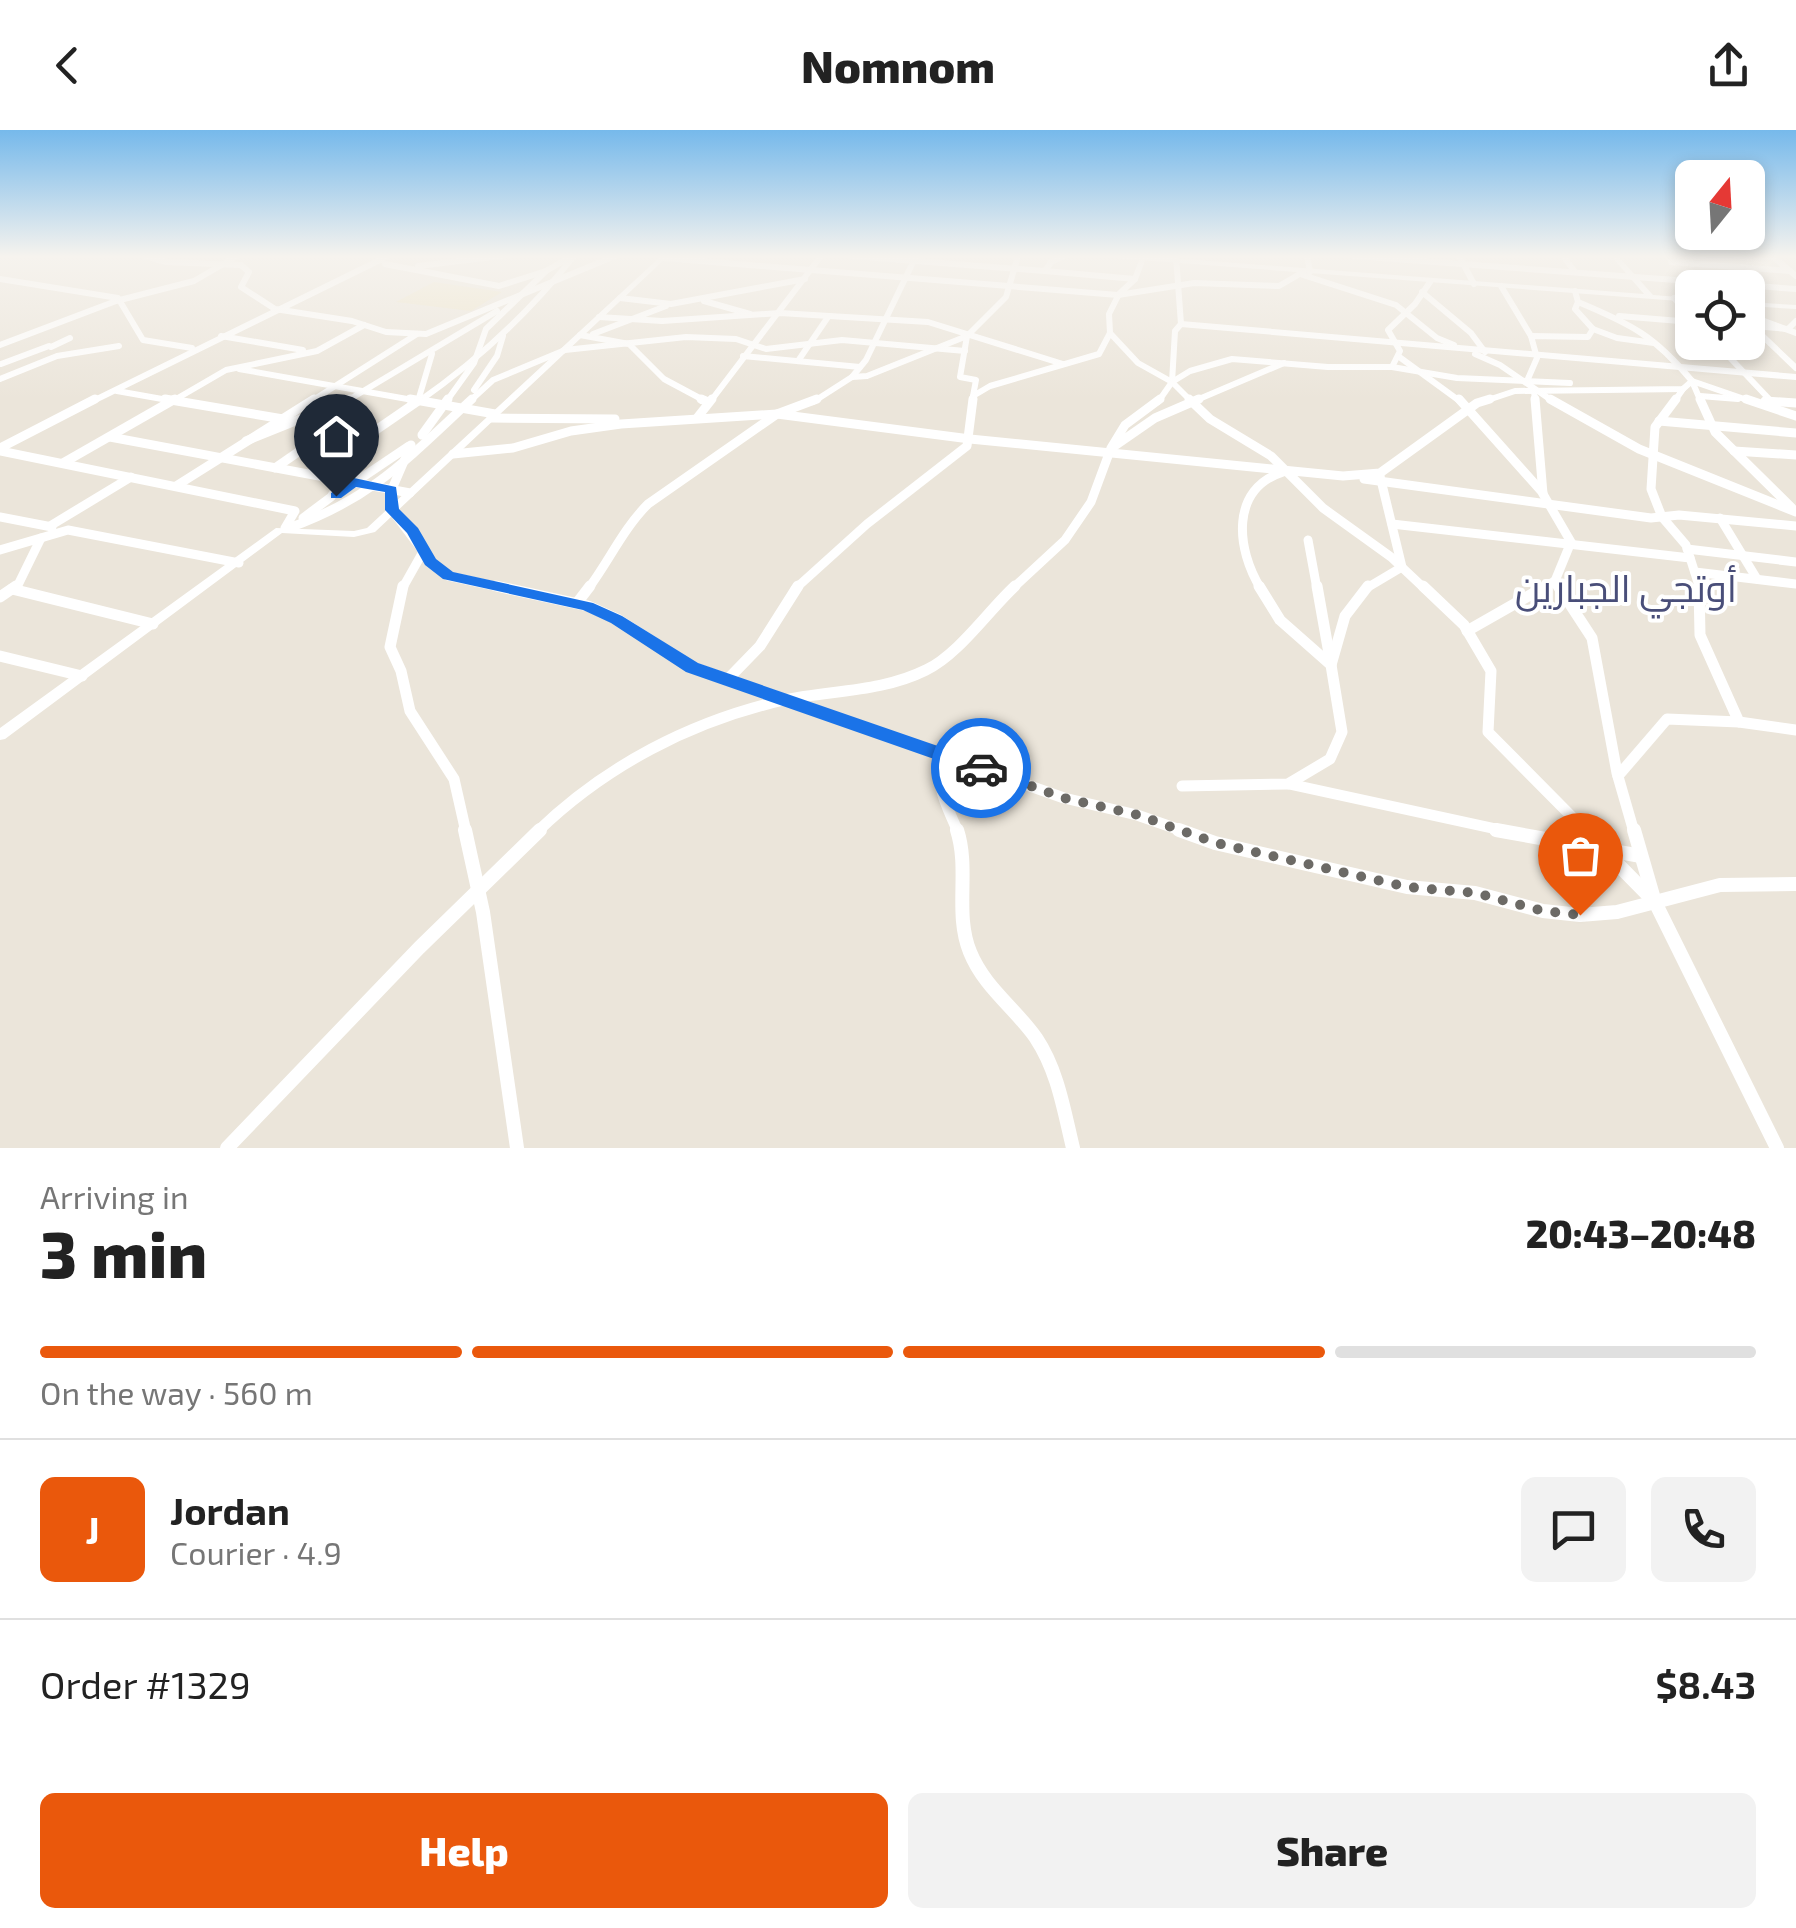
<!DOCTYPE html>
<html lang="en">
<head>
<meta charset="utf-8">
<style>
  :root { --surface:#fff; --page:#f2f2f2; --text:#222; --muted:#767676; --line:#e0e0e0; --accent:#ea580c }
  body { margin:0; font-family:"Exo 2",Cairo,sans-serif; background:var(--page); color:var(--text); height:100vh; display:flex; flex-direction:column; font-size:38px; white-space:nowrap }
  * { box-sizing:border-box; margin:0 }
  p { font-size:32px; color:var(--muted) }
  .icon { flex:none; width:55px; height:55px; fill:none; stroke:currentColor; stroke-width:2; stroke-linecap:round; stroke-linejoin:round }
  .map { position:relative; height:1018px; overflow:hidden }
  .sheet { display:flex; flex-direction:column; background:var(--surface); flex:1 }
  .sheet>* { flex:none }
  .needle { width:65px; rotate:18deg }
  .buttons { position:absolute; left:1675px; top:30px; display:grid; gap:20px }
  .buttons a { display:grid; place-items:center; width:90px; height:90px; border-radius:15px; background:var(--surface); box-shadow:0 5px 15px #0003; font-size:50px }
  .pin { position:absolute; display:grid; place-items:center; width:85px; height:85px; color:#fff; margin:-102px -42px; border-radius:50% 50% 50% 0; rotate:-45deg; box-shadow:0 0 10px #0007 }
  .pin .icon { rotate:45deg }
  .courier { position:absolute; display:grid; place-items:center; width:100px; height:100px; margin:-50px; border:8px solid #1a73e8; border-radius:50%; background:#fff; color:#222; box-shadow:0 2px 12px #0007 }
  .headline em { font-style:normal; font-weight:800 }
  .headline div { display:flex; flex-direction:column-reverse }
  .headline { display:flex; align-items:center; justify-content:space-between; height:170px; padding:0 40px }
  h1 { font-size:65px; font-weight:800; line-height:75px }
  .bar { display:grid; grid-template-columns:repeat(4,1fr); gap:15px 10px; align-content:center; height:120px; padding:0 40px }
  .bar i { height:12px; border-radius:8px; background:var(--line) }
  .bar .current { background:var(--accent) }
  .bar p { grid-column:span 4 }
  .line { display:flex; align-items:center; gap:25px; padding:0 40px; border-top:2px solid var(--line) }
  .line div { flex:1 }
  .round { display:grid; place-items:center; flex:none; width:105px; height:105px; border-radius:15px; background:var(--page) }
  .cta { display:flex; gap:20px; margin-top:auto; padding:20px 40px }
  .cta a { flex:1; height:115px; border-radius:15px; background:var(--accent); color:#fff; font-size:40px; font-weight:800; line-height:115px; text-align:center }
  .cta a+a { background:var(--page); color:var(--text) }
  header { display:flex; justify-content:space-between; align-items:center; height:130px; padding:0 40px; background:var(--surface); font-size:45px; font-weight:800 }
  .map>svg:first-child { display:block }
  .education { fill:#ede4c9 }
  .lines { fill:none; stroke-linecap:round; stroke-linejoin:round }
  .minor-far3 { stroke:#fff; stroke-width:6 }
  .minor-far2 { stroke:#fff; stroke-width:9 }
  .minor-far1 { stroke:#fff; stroke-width:11 }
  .minor { stroke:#fff; stroke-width:14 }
  .tertiary { fill:#fff; fill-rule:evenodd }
  .route { fill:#1a73e8 }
  .done { stroke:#6c6a66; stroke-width:10; stroke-dasharray:0 18 }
  .labels { text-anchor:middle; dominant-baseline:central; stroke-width:8; stroke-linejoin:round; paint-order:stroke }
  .quarter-label { font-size:38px; fill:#494e79; stroke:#fff }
</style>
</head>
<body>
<header><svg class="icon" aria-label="back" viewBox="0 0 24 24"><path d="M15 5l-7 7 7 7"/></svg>Nomnom<svg class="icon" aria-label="share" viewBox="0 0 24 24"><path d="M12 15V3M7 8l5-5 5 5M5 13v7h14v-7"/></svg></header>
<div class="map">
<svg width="1796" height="1018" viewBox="0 0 1796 1018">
  <rect width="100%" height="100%" fill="#ebe5da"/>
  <path class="education" d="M434 152 502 162 471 181 396 172Z"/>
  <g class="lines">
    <g class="minor-far3">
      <path d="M145 126 166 132 241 135 249 142 241 157 275 179 352 191 386 202 426 204 615 126"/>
      <path d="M852 126 1045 141 1051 132 1064 126"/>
      <path d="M1307 126 1310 142"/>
      <path d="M1354 126 1796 159"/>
      <path d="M1459 126 1474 154"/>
      <path d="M1563 126 1575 142"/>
      <path d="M1756 126 1773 127"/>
      <path d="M1772 126 1796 146"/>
      <path d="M664 128 1118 165 1194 153 1279 156 1303 142"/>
      <path d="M1671 132 1790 141"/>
      <path d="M385 134 499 156 546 141 570 127"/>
      <path d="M418 136 501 126"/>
      <path d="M1045 141 1135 149"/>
      <path d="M1303 145 1396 175 1437 208 1454 215"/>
      <path d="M0 149 118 168 143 210 192 218"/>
      <path d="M1501 156 1531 206"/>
      <path d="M1422 162 1471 203 1485 222"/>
      <path d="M620 168 671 174 805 149"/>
      <path d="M1674 168 1692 188"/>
      <path d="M704 171 750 184"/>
      <path d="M1748 185 1796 203"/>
      <path d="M1619 186 1692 192"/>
      <path d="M599 187 662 191 780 183 928 192 1063 234"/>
      <path d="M1181 194 1796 247"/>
      <path d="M1752 196 1796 238"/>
      <path d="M1753 196 1788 199 1796 191"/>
      <path d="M1593 199 1617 208 1654 213"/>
      <path d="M1110 203 1138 233 1172 252 1192 272"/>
      <path d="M593 204 666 176"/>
      <path d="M580 205 629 214 664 249 707 272"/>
      <path d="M221 206 303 220"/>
      <path d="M1715 212 1771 271"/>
      <path d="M0 215 116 171 194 151 237 126"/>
      <path d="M51 217 70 208"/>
      <path d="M1475 224 1500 235 1554 272"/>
      <path d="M743 226 860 237"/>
      <path d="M1398 226 1461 272"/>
      <path d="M798 231 828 187"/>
      <path d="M1 234 49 216"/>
      <path d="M1392 237 1457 248 1570 253"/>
      <path d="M239 239 424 272"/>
      <path d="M852 247 867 246 967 206"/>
      <path d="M0 249 57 226 119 216"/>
      <path d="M1527 251 1537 228 1531 206 1588 207 1593 199 1575 179 1578 172"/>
      <path d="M1692 251 1701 272"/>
      <path d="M1692 251 1753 272"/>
      <path d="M1172 252 1190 241 1232 229 1328 237H1392L1400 221 1388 200 1415 174 1430 152"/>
      <path d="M474 260 497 226 503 206"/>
      <path d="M1534 260 1535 272"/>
      <path d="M117 261 179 272"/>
      <path d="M973 266 976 250 960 247 967 206 1006 167 1018 126"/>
      <path d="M1700 266 1738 269"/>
      <path d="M418 271 432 224"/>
      <path d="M1765 271 1773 272"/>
      <path d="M91 272 388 126"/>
      <path d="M171 272 226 240 317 221 364 195"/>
      <path d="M310 272 417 204"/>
      <path d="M345 272 497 181"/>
      <path d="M418 272C477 231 529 183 574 126"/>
      <path d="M446 272 474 233 486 199 546 141"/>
      <path d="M469 272 493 250 565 220 686 207 736 209 766 219 842 210 965 221"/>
      <path d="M710 272 821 126"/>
      <path d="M813 272 852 247 866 230 916 126"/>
      <path d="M972 272 973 266 990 256 1099 224 1110 203 1109 184 1119 164 1135 149 1143 128"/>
      <path d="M1158 272 1172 252 1175 201 1181 194 1176 126"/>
      <path d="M1192 272 1284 233"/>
      <path d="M1482 272 1515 261 1683 259 1692 251C1655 206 1631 194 1578 172L1575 161"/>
      <path d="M1674 272 1683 259"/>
    </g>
    <g class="minor-far2">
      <path d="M165 269 283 289"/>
      <path d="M410 269 495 284"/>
      <path d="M701 269 708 272"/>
      <path d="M1189 269 1210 289 1271 326 1323 378 1391 427 1425 459"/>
      <path d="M1459 269 1543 363"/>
      <path d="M1535 269 1543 364 1571 412 1555 451 1560 459"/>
      <path d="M1550 269 1639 319 1796 382"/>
      <path d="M1676 269 1655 297 1651 359 1662 387 1686 415 1700 459"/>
      <path d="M1700 269 1715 302 1792 378"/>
      <path d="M1746 269 1796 286"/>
      <path d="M1765 271 1796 273"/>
      <path d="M491 288 615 289"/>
      <path d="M697 288 712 269"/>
      <path d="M1659 291 1796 303"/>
      <path d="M300 292 372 304"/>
      <path d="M422 305 448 269"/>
      <path d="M110 307 410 363"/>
      <path d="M246 311 350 269"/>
      <path d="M411 315 392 359V380L432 433 448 446 508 459"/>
      <path d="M1116 315 1155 288 1199 269"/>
      <path d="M0 318 95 269"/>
      <path d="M0 321 295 381 285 398"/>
      <path d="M1734 321 1796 325"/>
      <path d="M453 324 513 318 571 301 621 294 777 284 970 309 1343 346 1380 343 1477 273 1490 269"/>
      <path d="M63 333 175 269"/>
      <path d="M275 338 333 298"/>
      <path d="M1364 349 1651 388 1679 385 1796 396"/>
      <path d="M176 356 314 269"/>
      <path d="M345 359 409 316"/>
      <path d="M0 387 52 397"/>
      <path d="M303 388 331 367 376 300 421 269"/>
      <path d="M1720 388 1757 449"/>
      <path d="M1392 394 1690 428"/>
      <path d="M50 396 131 347"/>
      <path d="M289 398C373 368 408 328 472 269"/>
      <path d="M1308 410 1317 459"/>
      <path d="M1687 419 1796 432"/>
      <path d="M0 420 68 400 239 433"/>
      <path d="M1695 442 1796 454"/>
      <path d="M12 459 18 455 41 408"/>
      <path d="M402 459 424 420"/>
      <path d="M588 459C609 431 623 399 648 374L777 284 817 269"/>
      <path d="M795 459 867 394 967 316 973 269"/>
      <path d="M1012 459 1065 410 1091 372 1111 318 1125 295 1160 269"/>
      <path d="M1261 459C1236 419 1230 359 1283 342"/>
      <path d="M1365 459 1402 437 1380 346"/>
      <path d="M1541 459 1555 451"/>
    </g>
    <g class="minor-far1">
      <path d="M403 456 390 517 401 541 410 581 454 649 466 702"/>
      <path d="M496 456 588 476 617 489 692 537 1064 668 1137 685 1186 702"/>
      <path d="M1317 456 1330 529"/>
      <path d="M1423 456 1464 495 1491 541 1488 602 1587 702"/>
      <path d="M1558 456 1592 508 1617 643 1634 702"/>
      <path d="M1699 456 1700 505 1739 592 1796 600"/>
      <path d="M12 459 153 494"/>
      <path d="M0 467 16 456"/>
      <path d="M577 473 590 456"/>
      <path d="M1467 501 1546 456"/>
      <path d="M0 526 82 546"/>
      <path d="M1331 535 1345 486 1368 456"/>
      <path d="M727 550 760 516 798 456"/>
      <path d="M945 626C933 656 947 675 958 702"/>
      <path d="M1618 646 1667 589 1739 592"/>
      <path d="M1289 654 1510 702"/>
      <path d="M1182 656 1288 654 1330 629 1342 602 1331 535 1280 490 1259 456"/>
      <path d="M537 702C605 636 691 591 784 570 832 560 882 562 926 540 958 525 988 481 1015 456"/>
    </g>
    <g class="minor">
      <path d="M465 700 483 782 517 1018"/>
      <path d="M957 700C970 740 954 783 970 822 984 857 1015 878 1036 908 1058 941 1064 981 1073 1018"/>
      <path d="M1179 700 1215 713 1407 757 1475 763 1543 781 1580 785 1617 782 1720 755 1796 754"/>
      <path d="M1496 700 1641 726"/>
      <path d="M1584 700 1655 772 1777 1018"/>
      <path d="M1634 700 1654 769"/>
      <path d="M227 1018 419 818 540 700"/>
    </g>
    <g class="tertiary">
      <path d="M661 126H668L375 402 354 407 282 403 5 609 0 610V598L276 398 354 401 367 398Z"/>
      <path d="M1111 126H1145L1644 164 1611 126H1618L1653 165 1692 168V172L1114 128Z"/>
      <path d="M1748 172 1796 175V179L1748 176Z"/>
    </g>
  </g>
  <linearGradient id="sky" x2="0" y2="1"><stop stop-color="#76b9eb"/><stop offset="0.47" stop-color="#f6f3ee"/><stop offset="1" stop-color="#f6f3ee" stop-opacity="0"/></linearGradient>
  <rect width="1796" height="269" fill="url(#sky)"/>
  <path class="route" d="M354 348 396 357 399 379 418 398 436 429 453 442 593 473 622 486 698 533 987 633 990 638 987 643H974L686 542 611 493 583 480 443 449 425 435 407 403 385 380V362L356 357 341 368H331V363Z"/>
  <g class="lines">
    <path class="done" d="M981 638 1064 668 1138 685 1216 713 1407 757 1476 763 1543 781 1580 785"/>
  </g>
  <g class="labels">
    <g class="quarter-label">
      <text x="1626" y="457">أوتجي الجبارين</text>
    </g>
  </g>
</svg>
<div class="buttons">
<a><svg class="needle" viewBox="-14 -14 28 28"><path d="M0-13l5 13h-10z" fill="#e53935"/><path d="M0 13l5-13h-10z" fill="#767676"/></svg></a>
<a><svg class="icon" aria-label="locate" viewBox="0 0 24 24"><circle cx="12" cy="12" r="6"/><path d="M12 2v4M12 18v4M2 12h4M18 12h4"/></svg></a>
</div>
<div class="pin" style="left:1580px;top:785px;background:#ea580c"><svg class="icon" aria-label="bag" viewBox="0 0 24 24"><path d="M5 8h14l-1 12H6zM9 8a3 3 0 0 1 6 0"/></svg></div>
<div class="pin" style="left:336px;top:366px;background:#1f2937"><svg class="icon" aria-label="home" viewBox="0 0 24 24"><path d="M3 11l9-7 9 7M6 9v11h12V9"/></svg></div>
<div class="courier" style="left:981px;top:638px"><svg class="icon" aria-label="car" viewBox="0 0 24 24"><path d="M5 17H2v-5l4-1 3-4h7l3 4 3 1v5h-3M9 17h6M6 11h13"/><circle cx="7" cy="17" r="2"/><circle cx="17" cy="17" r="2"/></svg></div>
</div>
<section class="sheet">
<div class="headline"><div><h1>3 min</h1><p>Arriving in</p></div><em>20:43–20:48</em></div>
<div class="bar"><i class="current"></i><i class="current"></i><i class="current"></i><i></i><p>On the way · 560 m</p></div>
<div class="line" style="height:180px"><b class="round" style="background:var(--accent);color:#fff">J</b><div><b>Jordan</b><p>Courier · 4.9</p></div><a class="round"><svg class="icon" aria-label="chat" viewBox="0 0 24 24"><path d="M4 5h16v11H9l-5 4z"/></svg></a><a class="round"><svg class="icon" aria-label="phone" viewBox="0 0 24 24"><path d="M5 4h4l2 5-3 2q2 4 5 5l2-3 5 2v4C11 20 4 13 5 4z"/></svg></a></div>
<div class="line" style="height:130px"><div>Order #1329</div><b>$8.43</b></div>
<div class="cta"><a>Help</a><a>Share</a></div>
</section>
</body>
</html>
